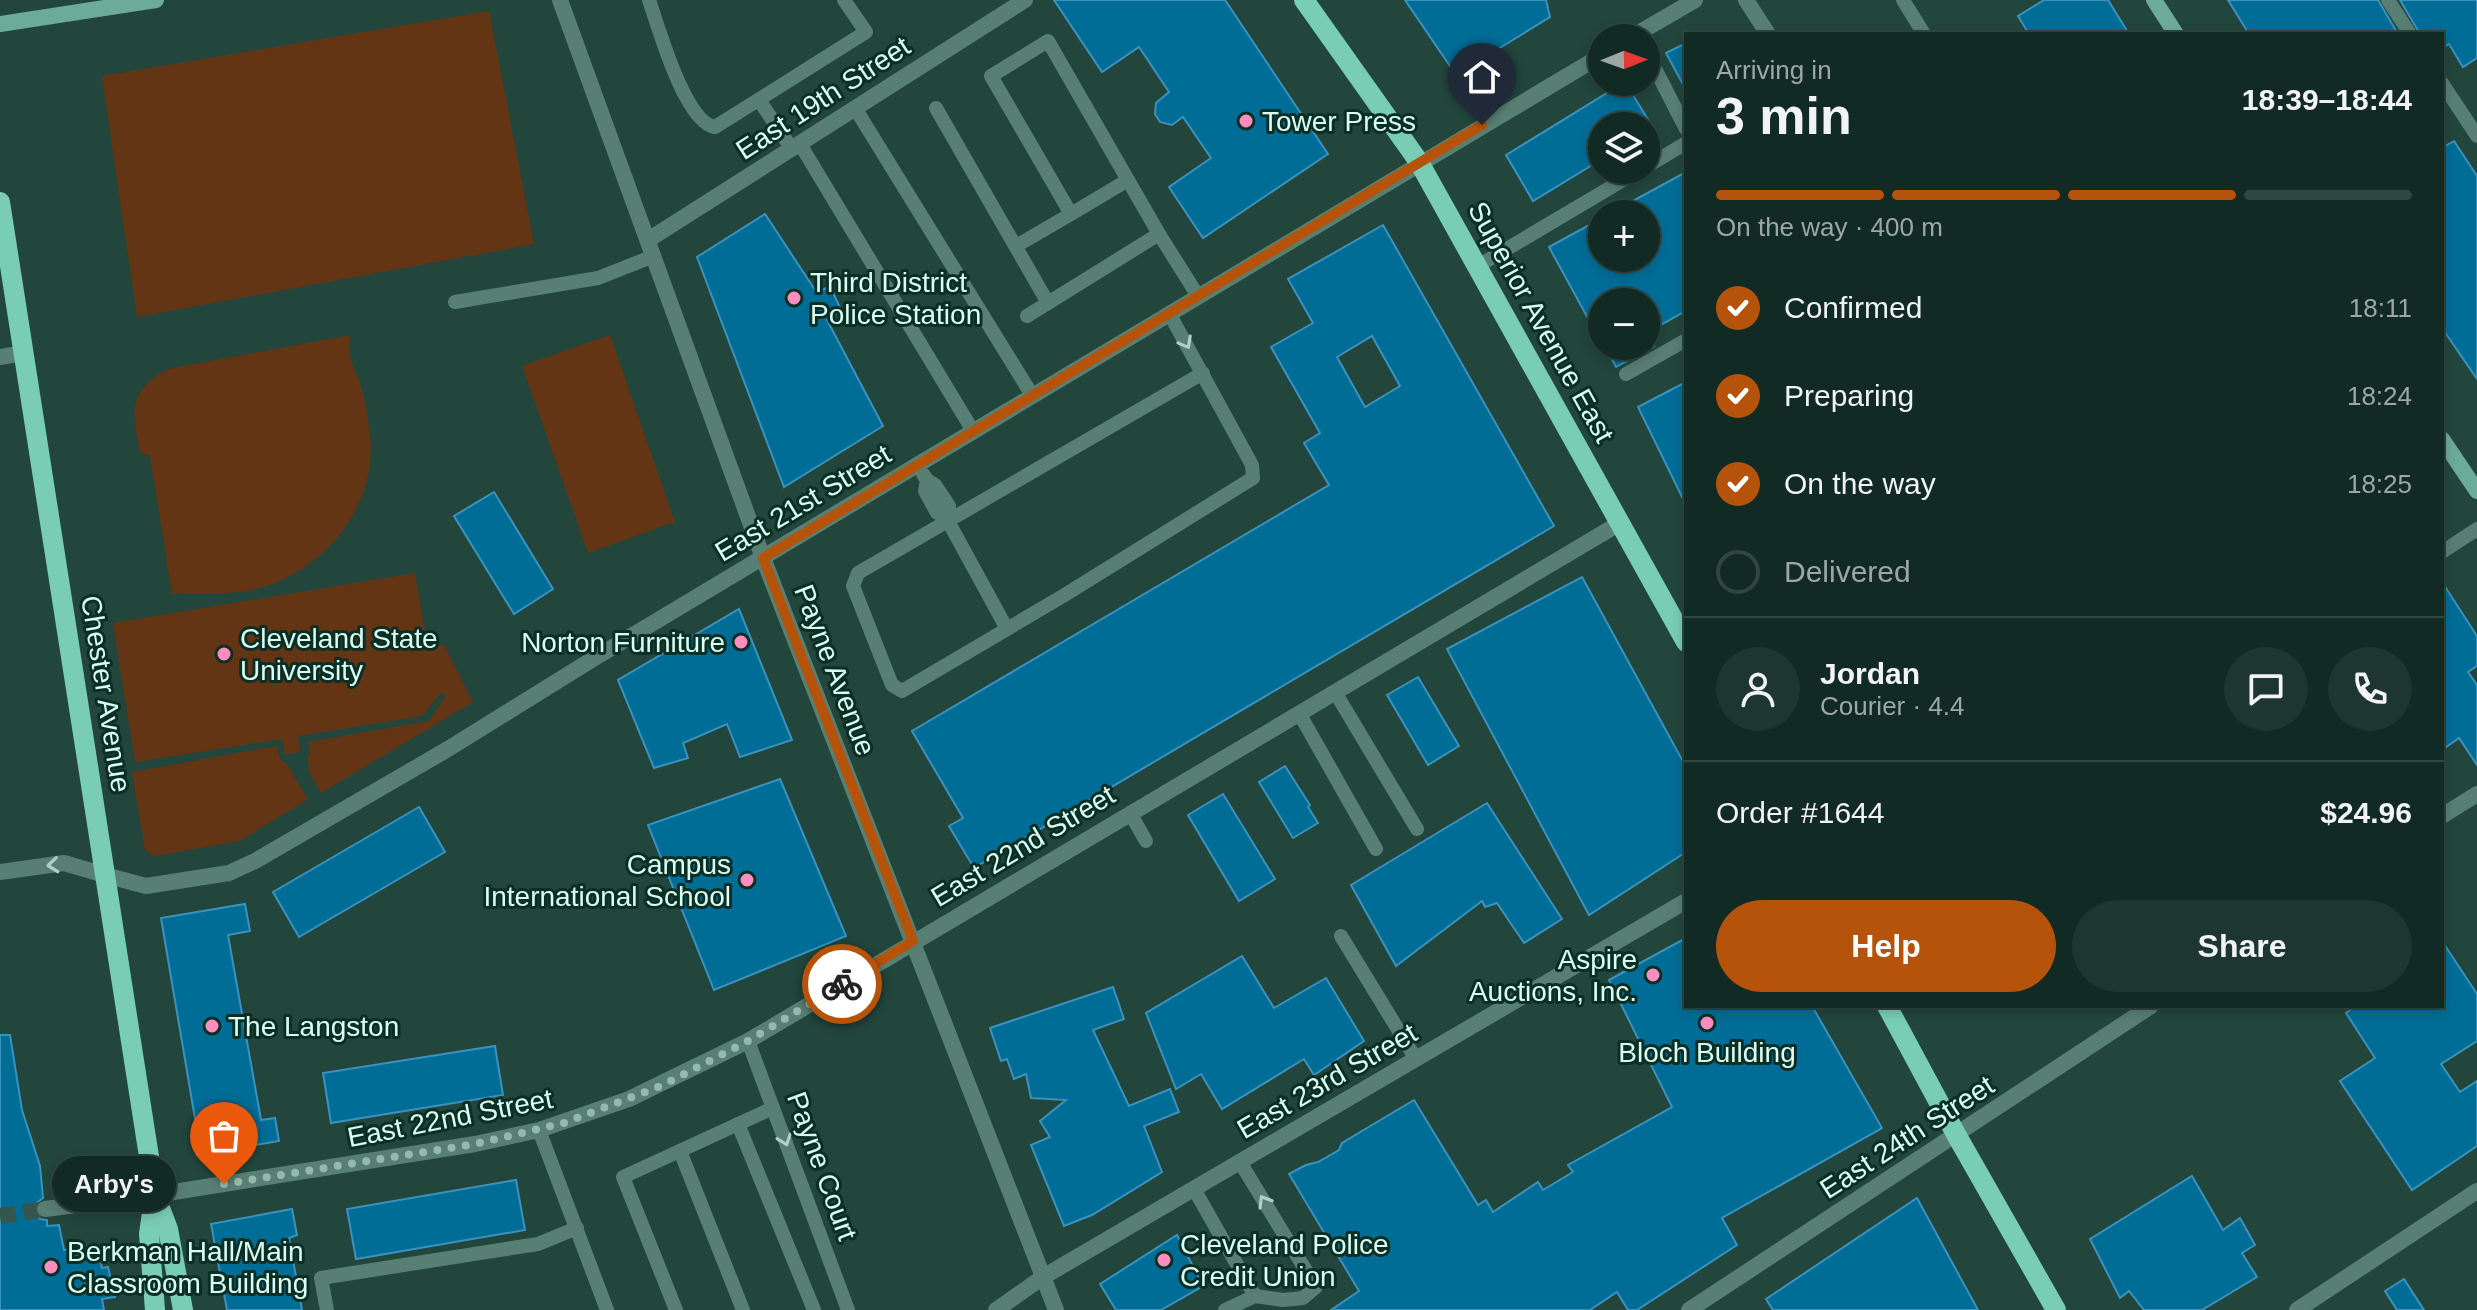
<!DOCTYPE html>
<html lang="en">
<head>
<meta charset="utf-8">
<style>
  :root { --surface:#112a23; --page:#1e3630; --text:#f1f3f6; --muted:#9ca7a6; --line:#304641; --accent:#b45309 }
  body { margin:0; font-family:Helvetica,sans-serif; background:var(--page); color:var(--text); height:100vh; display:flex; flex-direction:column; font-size:30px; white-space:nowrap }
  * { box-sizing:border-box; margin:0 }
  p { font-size:26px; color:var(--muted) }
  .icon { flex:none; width:44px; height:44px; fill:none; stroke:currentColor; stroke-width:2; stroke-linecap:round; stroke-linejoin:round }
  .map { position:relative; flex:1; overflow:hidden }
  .sheet { position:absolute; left:1684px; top:32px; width:760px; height:976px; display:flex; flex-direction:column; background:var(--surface); border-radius:0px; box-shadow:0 4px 12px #0003,0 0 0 2px var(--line) }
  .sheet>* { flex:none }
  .needle { width:52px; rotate:89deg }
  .buttons { position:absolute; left:1588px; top:24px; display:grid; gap:16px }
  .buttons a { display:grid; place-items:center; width:72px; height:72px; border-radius:50%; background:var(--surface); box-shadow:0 4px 12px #0003,0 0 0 2px var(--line); font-size:40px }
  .pin { position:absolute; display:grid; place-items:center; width:68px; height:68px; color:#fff; margin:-82px -34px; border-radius:50% 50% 50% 0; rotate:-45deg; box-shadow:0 0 8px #0007 }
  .pin .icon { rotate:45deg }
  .courier { position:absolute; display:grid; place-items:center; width:80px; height:80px; margin:-40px; border:6px solid #b45309; border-radius:50%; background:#fff; color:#222; box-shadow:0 2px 10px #0007 }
  .bubble { position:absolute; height:56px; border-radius:28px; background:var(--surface); box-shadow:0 4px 12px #0003,0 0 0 2px var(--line); font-size:26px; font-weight:800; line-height:56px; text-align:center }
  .summary em { font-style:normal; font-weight:800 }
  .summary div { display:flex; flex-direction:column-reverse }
  .summary { display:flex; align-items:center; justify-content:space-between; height:136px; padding:0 32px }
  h1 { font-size:52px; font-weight:800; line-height:60px }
  .bar { display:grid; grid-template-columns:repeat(4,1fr); gap:12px 8px; align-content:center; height:96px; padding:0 32px }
  .bar i { height:10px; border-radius:6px; background:var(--line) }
  .bar .selected { background:var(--accent) }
  .bar p { grid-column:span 4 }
  .line { display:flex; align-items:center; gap:20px; padding:0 32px; border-top:2px solid var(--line) }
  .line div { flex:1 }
  .round { display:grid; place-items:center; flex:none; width:84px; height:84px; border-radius:42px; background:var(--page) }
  ol { padding:0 32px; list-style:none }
  li { display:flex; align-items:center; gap:24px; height:88px }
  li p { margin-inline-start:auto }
  li .icon { padding:8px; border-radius:50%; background:var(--accent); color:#fff; stroke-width:4 }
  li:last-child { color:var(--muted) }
  li i { width:44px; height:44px; border:4px solid var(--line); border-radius:50% }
  .primary-button { display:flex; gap:16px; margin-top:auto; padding:16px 32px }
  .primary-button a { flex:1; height:92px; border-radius:48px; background:var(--accent); color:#fff; font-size:32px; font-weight:800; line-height:92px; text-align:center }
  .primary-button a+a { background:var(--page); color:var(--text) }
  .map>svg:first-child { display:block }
  .built { fill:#22463c; fill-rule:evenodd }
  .green { fill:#633514 }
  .building { fill:#006d97; stroke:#3a92bd; stroke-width:2; fill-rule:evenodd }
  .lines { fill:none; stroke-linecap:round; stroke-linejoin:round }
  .tertiary-tunnel { stroke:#34564c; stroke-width:16; stroke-dasharray:16 8; stroke-linecap:butt }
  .service { stroke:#587f73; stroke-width:14 }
  .minor { stroke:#587f73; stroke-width:16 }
  .tertiary { stroke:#587f73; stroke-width:16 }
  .secondary { stroke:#6cab98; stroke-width:16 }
  .primary { stroke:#79cdb5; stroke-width:20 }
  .oneway { stroke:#acd2c6 }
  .done { stroke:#95b9ae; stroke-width:8; stroke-dasharray:0 14.4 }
  .route { stroke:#b45309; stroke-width:10 }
  .poi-dot { fill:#fd8ebf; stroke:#0c2e25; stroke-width:3 }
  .labels { text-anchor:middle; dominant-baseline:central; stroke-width:6; stroke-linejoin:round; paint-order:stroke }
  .street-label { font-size:28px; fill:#d9fef2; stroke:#0c2e25 }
  .poi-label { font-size:28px; fill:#d9fef2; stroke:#0c2e25; text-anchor:start }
</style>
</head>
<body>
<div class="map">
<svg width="2477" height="1310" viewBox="0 0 2477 1310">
  <rect width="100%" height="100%" fill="#17382f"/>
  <path class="built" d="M0 0H2477V1310H0ZM1686 34H2442V1006H1686ZM1602 38H1646V82H1602ZM1602 126H1646V170H1602ZM1602 214H1646V258H1602ZM1602 302H1646V346H1602Z"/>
  <g class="green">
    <path d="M489 11 534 244 137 317 102 76Z"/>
    <path d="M350 335C347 360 354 364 361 387 366 402 368 419 370 435 378 508 321 576 251 590 224 596 198 591 172 594L150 456 140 453C133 412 126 392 168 369Z"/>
    <path d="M610 335 675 522 588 553 522 366Z"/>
    <path d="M415 573 428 649 444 645 473 702 321 793 309 771 307 755H310L309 742 429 721 446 695 441 693 422 716 298 736 300 752 285 754 282 739 135 762 113 623Z"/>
    <path d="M277 746 280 759 287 764 308 799 240 841 160 855H153L145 850 132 772Z"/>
  </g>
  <g class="building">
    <path d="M1054 0H1225L1328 154 1203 238 1169 187 1211 158 1183 117 1172 125 1160 122 1155 114 1156 103 1169 92 1139 47 1102 72Z"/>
    <path d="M1405 0H1546L1550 17 1456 75Z"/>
    <path d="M2044 0H2108L2129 34H2029L2018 16Z"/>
    <path d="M2228 0H2378L2398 34H2249Z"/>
    <path d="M2400 0H2477V58L2463 67 2449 44 2442 48V34H2420Z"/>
    <path d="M1686 43V90L1666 53Z"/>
    <path d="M1625 82 1652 126H1602V159L1533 201 1506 155Z"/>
    <path d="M2454 141 2477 176V379L2442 328V148Z"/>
    <path d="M1686 172V311L1646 333V302H1602V344L1549 247 1602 218V258H1646V214H1609Z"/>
    <path d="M765 214 817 293 830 286 841 310 827 320 883 426 784 487 697 257Z"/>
    <path d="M1383 225 1554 526 974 868 949 826 963 818 912 731 1329 485 1304 443 1320 433 1271 347 1313 323 1288 279ZM1372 336 1400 386 1365 407 1337 357Z"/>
    <path d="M1605 346H1655L1616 367Z"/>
    <path d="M1686 382V505L1638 407Z"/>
    <path d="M494 492 553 589 514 614 454 516Z"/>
    <path d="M1582 577 1686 767V852L1589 915 1447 649Z"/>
    <path d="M2442 582 2477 636V666L2468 672 2477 685V765L2459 738 2442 750Z"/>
    <path d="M739 609 792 740 740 757 727 724 683 743 688 758 654 768 618 680Z"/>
    <path d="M1418 677 1459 746 1428 765 1387 695Z"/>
    <path d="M1285 766 1310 805 1308 807 1318 823 1293 838 1259 782Z"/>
    <path d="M780 779 846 936 714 990 648 825Z"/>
    <path d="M1223 794 1275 879 1239 901 1188 815Z"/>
    <path d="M1487 803 1562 919 1524 943 1497 903 1485 907 1482 901 1396 966 1351 885Z"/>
    <path d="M419 807 445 852 299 937 273 892Z"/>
    <path d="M245 904 250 931 228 935 261 1120 275 1118 279 1141 201 1154 161 918Z"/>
    <path d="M1686 938V1006H1812L1882 1128 1722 1218 1737 1245 1637 1310H1628L1617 1292 1590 1310H1331L1359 1291 1289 1174 1306 1165 1318 1162 1339 1150 1342 1143 1414 1100 1478 1205 1486 1200 1493 1212 1538 1182 1543 1190 1573 1172 1568 1165 1672 1107 1609 980Z"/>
    <path d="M2442 941 2477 994V1041L2441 1064 2460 1092 2477 1081V1146L2412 1190 2340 1081 2375 1058 2346 1013 2356 1006H2442Z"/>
    <path d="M1242 956 1274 1008 1326 978 1364 1041 1314 1075 1304 1059 1222 1109 1201 1074 1176 1089 1146 1013Z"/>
    <path d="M1113 987 1124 1019 1093 1030 1129 1106 1170 1089 1179 1112 1144 1126 1162 1172 1092 1215 1064 1226 1031 1145 1050 1137 1040 1121 1066 1100 1031 1098 1026 1074 1014 1079 1007 1059 1001 1061 990 1028Z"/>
    <path d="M0 1035H10L22 1110 40 1166 43 1198 35 1204 34 1211 40 1219 47 1220V1226L59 1225 64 1250 89 1246 92 1257H100L102 1268 108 1267 115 1297 102 1299 104 1310H0Z"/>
    <path d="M495 1046 503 1095 331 1123 323 1073Z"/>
    <path d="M2192 1176 2223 1230 2240 1218 2255 1245 2242 1253 2257 1277 2202 1310H2144L2129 1291 2120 1298 2090 1239Z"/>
    <path d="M516 1180 525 1230 356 1259 347 1209Z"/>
    <path d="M1917 1198 1978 1310H1773L1766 1299Z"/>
    <path d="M292 1209 297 1235 289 1238 302 1310H227L211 1224Z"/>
    <path d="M1177 1235 1203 1286 1161 1310H1116L1100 1284Z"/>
    <path d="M2404 1279 2424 1310H2397L2385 1291Z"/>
  </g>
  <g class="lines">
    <path class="tertiary-tunnel" d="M0 1216 45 1209"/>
    <g class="service">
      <path d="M649 0C658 26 685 123 715 127L866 32 844 0"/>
      <path d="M1903 0 1924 34"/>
      <path d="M2388 0 2410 34"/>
      <path d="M1646 51 1686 129"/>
      <path d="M2442 83 2477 136"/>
      <path d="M759 100 792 149"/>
      <path d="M855 108 1032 395"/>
      <path d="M936 108 1048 303"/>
      <path d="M800 144 973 431"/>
      <path d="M1646 167 1686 143"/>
      <path d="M1128 180 1071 214 991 76 1048 41 1159 234"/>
      <path d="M1016 246 1071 214"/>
      <path d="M1478 266 1640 170"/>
      <path d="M455 302 598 278 654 256"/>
      <path d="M1169 313 1252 465 1253 478 1063 596 902 691 892 685 853 586 858 573 1203 373"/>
      <path d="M1027 316 1159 234 1198 296"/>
      <path d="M1626 374 1686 340"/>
      <path d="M923 474 927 480 935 485 949 506 945 515"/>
      <path d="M927 480 925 491 937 513 945 515 948 521 1007 629"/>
      <path d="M2442 552 2477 529"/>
      <path d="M1335 692 1417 829"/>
      <path d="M1299 713 1376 849"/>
      <path d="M1130 813 1146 841"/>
      <path d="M1341 936 1416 1059"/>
      <path d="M748 1041 848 1310"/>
      <path d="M738 1124 814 1310"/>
      <path d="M539 1130 607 1310"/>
      <path d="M680 1151 743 1310"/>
      <path d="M1194 1189 1255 1296"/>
      <path d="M327 1310 321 1278 538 1244 577 1228"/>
      <path d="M676 1310 623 1177 773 1108"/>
      <path d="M1225 1310 1255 1296 1283 1300 1303 1298 1316 1287 1240 1162"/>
    </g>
    <g class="minor">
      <path d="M1746 0 1768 34"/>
      <path d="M1630 38 1695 0"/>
      <path d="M648 240 1025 0"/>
      <path d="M0 357 23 353"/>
      <path d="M2442 816 2477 794"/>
      <path d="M105 875 146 886 229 873 255 861 448 749 593 659 1602 55"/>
      <path d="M155 1195 475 1144 539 1130 629 1099 748 1041 1620 523"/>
      <path d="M996 1310 1043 1277 1686 901"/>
      <path d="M1689 1310 2151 1006"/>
      <path d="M2297 1310 2477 1191"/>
    </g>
    <g class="tertiary">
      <path d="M560 0 763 558 1056 1310"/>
      <path d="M0 872 64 863 105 875"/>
      <path d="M45 1209 155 1195"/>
    </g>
    <g class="secondary">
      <path d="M2154 0 2176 34"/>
      <path d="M0 24 156 0"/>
      <path d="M2442 439 2477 491"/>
    </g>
    <g class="primary">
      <path d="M1304 0 1419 162 1686 642"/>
      <path d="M0 202 155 1195 168 1229 183 1310"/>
      <path d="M1887 1006 1957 1136 2056 1310"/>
      <path d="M154 1199 149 1234 155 1310"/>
    </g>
  </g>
  <defs><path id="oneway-chevron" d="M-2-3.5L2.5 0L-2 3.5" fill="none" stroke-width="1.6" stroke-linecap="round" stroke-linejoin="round" transform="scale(2)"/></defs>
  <g class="oneway">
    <use href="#oneway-chevron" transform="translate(1186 343) rotate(61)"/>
    <use href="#oneway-chevron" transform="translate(53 865) rotate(174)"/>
    <use href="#oneway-chevron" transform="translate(785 1140) rotate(70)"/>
    <use href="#oneway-chevron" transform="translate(1264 1201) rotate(-121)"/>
  </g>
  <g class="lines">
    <path class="done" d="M224 1184 475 1144 564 1123 661 1086 748 1041 842 984"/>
    <path class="route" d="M842 984 913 941 763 558 1482 125"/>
  </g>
  <g class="poi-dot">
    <circle cx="1246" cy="121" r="8"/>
    <circle cx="794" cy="298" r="8"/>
    <circle cx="741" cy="642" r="8"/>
    <circle cx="224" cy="654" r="8"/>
    <circle cx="747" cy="880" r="8"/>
    <circle cx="1653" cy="975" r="8"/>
    <circle cx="1707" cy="1023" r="8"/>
    <circle cx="212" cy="1026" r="8"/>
    <circle cx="1164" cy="1260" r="8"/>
    <circle cx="51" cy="1267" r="8"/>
  </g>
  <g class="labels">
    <g class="street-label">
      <text transform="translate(823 98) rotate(-33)">East 19th Street</text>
      <text transform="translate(1541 322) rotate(61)">Superior Avenue East</text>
      <text transform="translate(803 503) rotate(-31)">East 21st Street</text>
      <text transform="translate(835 670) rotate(69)">Payne Avenue</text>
      <text transform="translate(106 694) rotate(81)">Chester Avenue</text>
      <text transform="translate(1023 846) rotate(-31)">East 22nd Street</text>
      <text transform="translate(1327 1081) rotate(-30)">East 23rd Street</text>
      <text transform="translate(450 1118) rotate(-11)">East 22nd Street</text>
      <text transform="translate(1907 1137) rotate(-33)">East 24th Street</text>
      <text transform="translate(822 1166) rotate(70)">Payne Court</text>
    </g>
    <g class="poi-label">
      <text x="1262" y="121">Tower Press</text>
      <text x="810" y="282">Third District<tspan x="810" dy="32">Police Station</tspan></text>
      <text x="240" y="638">Cleveland State<tspan x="240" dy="32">University</tspan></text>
      <text x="725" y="642" text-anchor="end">Norton Furniture</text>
      <text x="731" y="864" text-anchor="end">Campus<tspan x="731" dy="32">International School</tspan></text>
      <text x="1637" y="959" text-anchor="end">Aspire<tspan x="1637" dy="32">Auctions, Inc.</tspan></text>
      <text x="228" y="1026">The Langston</text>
      <text x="1707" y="1052" text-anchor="middle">Bloch Building</text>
      <text x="1180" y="1244">Cleveland Police<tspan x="1180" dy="32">Credit Union</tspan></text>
      <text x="67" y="1251">Berkman Hall/Main<tspan x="67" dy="32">Classroom Building</tspan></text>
    </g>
  </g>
</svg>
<div class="buttons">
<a><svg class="needle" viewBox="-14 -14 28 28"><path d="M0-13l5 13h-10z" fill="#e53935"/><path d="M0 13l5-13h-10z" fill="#9ca7a6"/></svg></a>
<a><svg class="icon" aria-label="layers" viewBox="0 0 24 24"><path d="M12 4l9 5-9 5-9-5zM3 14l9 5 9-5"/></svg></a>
<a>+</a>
<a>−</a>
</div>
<div class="pin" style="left:224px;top:1184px;background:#ea580c"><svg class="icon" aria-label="bag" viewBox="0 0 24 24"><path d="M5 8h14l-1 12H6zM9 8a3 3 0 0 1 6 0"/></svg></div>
<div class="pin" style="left:1482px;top:125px;background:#1f2937"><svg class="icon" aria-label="home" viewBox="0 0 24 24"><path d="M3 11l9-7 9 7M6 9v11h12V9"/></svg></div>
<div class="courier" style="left:842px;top:984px"><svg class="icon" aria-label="bike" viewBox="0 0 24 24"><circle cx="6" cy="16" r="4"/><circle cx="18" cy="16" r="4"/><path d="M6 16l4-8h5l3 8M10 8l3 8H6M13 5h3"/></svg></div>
<div class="bubble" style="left:52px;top:1156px;width:124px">Arby's</div>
<section class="sheet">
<div class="summary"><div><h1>3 min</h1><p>Arriving in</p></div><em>18:39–18:44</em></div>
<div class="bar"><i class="selected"></i><i class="selected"></i><i class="selected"></i><i></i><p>On the way · 400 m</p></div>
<ol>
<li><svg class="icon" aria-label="check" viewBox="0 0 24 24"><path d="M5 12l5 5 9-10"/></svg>Confirmed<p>18:11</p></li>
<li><svg class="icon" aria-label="check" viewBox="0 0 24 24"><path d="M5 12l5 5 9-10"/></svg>Preparing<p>18:24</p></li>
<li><svg class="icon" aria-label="check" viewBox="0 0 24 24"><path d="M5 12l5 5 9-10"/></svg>On the way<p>18:25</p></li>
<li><i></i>Delivered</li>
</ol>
<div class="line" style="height:144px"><a class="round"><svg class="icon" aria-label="person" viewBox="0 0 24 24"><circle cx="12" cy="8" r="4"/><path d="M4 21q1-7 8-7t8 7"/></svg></a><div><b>Jordan</b><p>Courier · 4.4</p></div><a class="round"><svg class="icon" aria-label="chat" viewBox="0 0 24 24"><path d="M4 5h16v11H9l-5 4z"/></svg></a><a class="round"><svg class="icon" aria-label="phone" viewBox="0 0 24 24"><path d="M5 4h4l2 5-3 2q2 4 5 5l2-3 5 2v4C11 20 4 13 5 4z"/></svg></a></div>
<div class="line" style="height:104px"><div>Order #1644</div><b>$24.96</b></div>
<div class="primary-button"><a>Help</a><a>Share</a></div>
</section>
</div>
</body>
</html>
